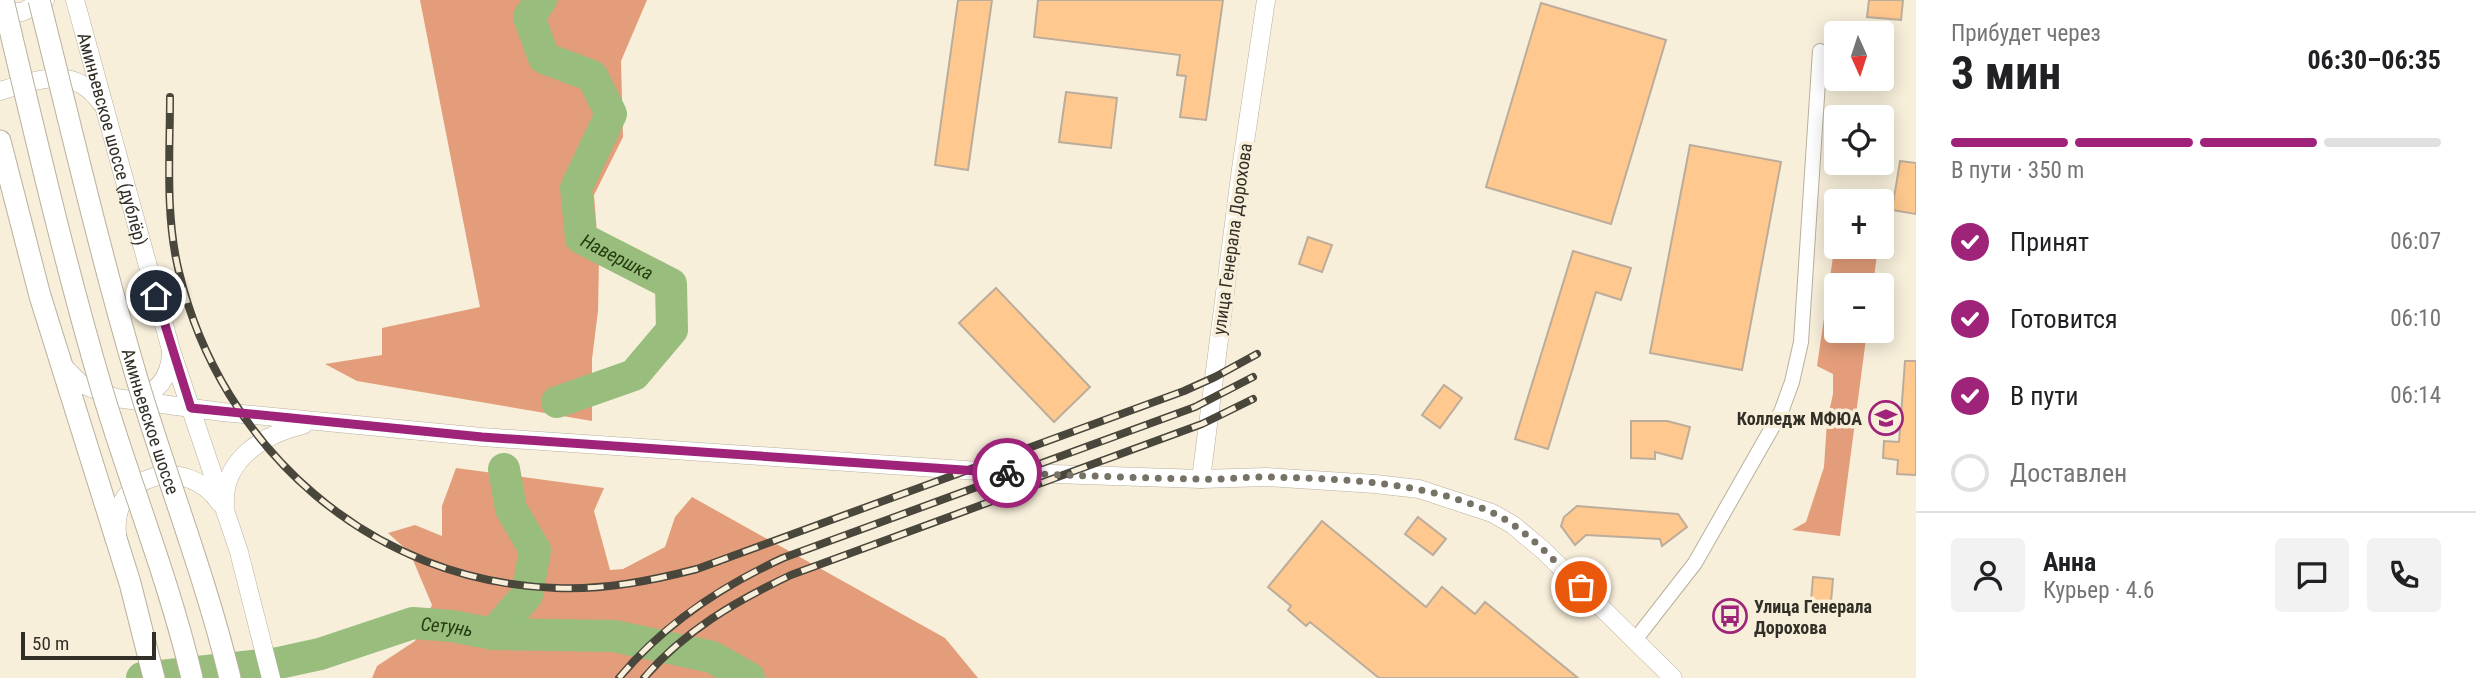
<!DOCTYPE html>
<html lang="ru">
<head>
<meta charset="utf-8">
<style>
  :root { --surface:#fff; --page:#f2f2f2; --text:#202124; --muted:#757577; --line:#e0e0e0; --accent:#9e2379 }
  body { margin:0; font-family:"Roboto Condensed",sans-serif; background:var(--page); color:var(--text); height:100vh; display:flex; flex-direction:column; font-size:26px; white-space:nowrap }
  * { box-sizing:border-box; margin:0 }
  p { font-size:23px; color:var(--muted) }
  .icon { flex:none; width:38px; height:38px; fill:none; stroke:currentColor; stroke-width:2; stroke-linecap:round; stroke-linejoin:round }
  .map { position:relative; flex:1; overflow:hidden }
  .details { display:flex; flex-direction:column; background:var(--surface); width:560px }
  .details>* { flex:none }
  .needle { width:46px; rotate:177deg }
  .controls { position:absolute; left:1824px; top:21px; display:grid; gap:14px }
  .controls a { display:grid; place-items:center; width:70px; height:70px; border-radius:7px; background:var(--surface); box-shadow:0 4px 18px #0003; font-size:35px }
  .scale { position:absolute; left:21px; bottom:18px; width:135px; box-sizing:border-box; padding-left:7px; border:4px solid #322f27; border-top:0; font-size:19px; line-height:24px; white-space:nowrap; color:#322f27; -webkit-text-stroke:5px #f7efda; paint-order:stroke }
  .pin { position:absolute; display:grid; place-items:center; width:60px; height:60px; color:#fff; margin:-30px; border:4px solid #fff; border-radius:50%; box-shadow:0 2px 7px #0007 }
  .courier { position:absolute; display:grid; place-items:center; width:70px; height:70px; margin:-35px; border:5px solid #9e2379; border-radius:50%; background:#fff; color:#222; box-shadow:0 2px 9px #0007 }
  .head em { font-style:normal; font-weight:700 }
  .head div { display:flex; flex-direction:column-reverse }
  .head { display:flex; align-items:center; justify-content:space-between; height:119px; padding:0 35px }
  h1 { font-size:46px; font-weight:700; line-height:52px }
  .bar { display:grid; grid-template-columns:repeat(4,1fr); gap:10px 7px; align-content:center; height:84px; padding:0 35px }
  .bar i { height:9px; border-radius:5px; background:var(--line) }
  .bar .on { background:var(--accent) }
  .bar p { grid-column:span 4 }
  .line { display:flex; align-items:center; gap:18px; padding:0 35px; border-top:2px solid var(--line) }
  .line div { flex:1 }
  .round { display:grid; place-items:center; flex:none; width:74px; height:74px; border-radius:7px; background:var(--page) }
  ol { padding:0 35px; list-style:none }
  li { display:flex; align-items:center; gap:21px; height:77px }
  li p { margin-inline-start:auto }
  li .icon { padding:7px; border-radius:50%; background:var(--accent); color:#fff; stroke-width:4 }
  li:last-child { color:var(--muted) }
  li i { width:38px; height:38px; border:4px solid var(--line); border-radius:50% }
  main { display:flex; flex:1; min-height:0 }
  .map>svg:first-child { display:block }
  .forest { fill:#e39d7a }
  .lines { fill:none; stroke-linecap:round; stroke-linejoin:round }
  .river { stroke:#98bd7d; stroke-width:32 }
  .building { fill:#fec88e; stroke:#bcac9b; stroke-width:2 }
  .minor-casing { stroke:#b8b09c; stroke-width:16 }
  .tertiary-casing { stroke:#b8b09c; stroke-width:19 }
  .secondary-casing { stroke:#b8b09c; stroke-width:23 }
  .minor { stroke:#fff; stroke-width:14 }
  .tertiary { stroke:#fff; stroke-width:18 }
  .secondary { stroke:#fff; stroke-width:21 }
  .rail-casing { stroke:#49463c; stroke-width:8 }
  .rail { stroke:#f7efda; stroke-width:5; stroke-dasharray:16; stroke-linecap:butt }
  .secondary-bridge-casing { stroke:#b8b09c; stroke-width:23; stroke-linecap:butt }
  .secondary-bridge { stroke:#fff; stroke-width:21 }
  .done { stroke:#777266; stroke-width:7; stroke-dasharray:0 12.6 }
  .route { stroke:#9e2379; stroke-width:9 }
  .labels { text-anchor:middle; dominant-baseline:central; stroke-width:7; stroke-linejoin:round; paint-order:stroke }
  .street-label { font-size:18px; fill:#322f27; stroke:#f7efda }
  .poi-label { font-size:18px; font-weight:bold; fill:#322f27; stroke:#f7efda; text-anchor:end }
  .water-label { font-size:19px; font-style:italic; fill:#253d10; stroke:#f7efda }
</style>
</head>
<body>
<main>
<div class="map">
<svg width="1916" height="678" viewBox="0 0 1916 678">
  <rect width="100%" height="100%" fill="#f7efda"/>
  <g class="forest">
    <path d="M420 0H647L621 61 623 137 594 195 599 259 598 311 592 359V421L357 381 325 364 382 355V328L480 307Z"/>
    <path d="M1839 247H1878L1873 285H1836V331H1867L1840 536 1792 530 1806 522 1824 467 1827 421 1833 394V374L1817 366 1833 257Z"/>
    <path d="M456 468 604 488 594 511 610 570 623 569 665 547 675 517 692 497 945 638 978 678H372L377 666 415 641 432 605 410 553 388 533 415 525 442 536V506Z"/>
  </g>
  <g class="lines">
    <g class="river">
      <path id="s1" d="M541 0 529 17 544 58 592 76 611 114 576 188 581 238 671 284 672 330 634 375 557 402"/>
      <path d="M493 634 527 595 535 550 511 509 504 469"/>
      <path id="s2" d="M142 678 279 663 320 654 413 623 452 626 493 634 614 636 712 657 749 678"/>
    </g>
  </g>
  <g class="building">
    <path d="M958 0H992L968 170 935 165Z"/>
    <path d="M1038 0H1223L1206 120 1180 117 1186 76 1177 75 1180 55 1034 37Z"/>
    <path d="M1869 0H1903L1901 20 1867 17Z"/>
    <path d="M1541 3 1666 40 1611 224 1486 187Z"/>
    <path d="M1066 92 1117 98 1111 148 1059 142Z"/>
    <path d="M1690 145 1781 162 1742 370 1650 353Z"/>
    <path d="M1900 161 1916 163V214L1892 210Z"/>
    <path d="M1308 237 1332 245 1322 272 1299 264Z"/>
    <path d="M1573 251 1631 268 1621 300 1596 292 1548 449 1515 439Z"/>
    <path d="M996 288 1090 387 1054 422 959 323Z"/>
    <path d="M1905 361H1916V475L1897 474 1898 460 1883 458 1884 441 1899 442Z"/>
    <path d="M1444 385 1462 398 1440 428 1422 415Z"/>
    <path d="M1631 421H1667L1690 427 1682 459 1655 452V459L1631 458Z"/>
    <path d="M1577 506 1678 514 1687 527 1662 546 1660 539 1586 535 1575 545 1561 526 1564 517Z"/>
    <path d="M1418 517 1446 539 1433 555 1405 534Z"/>
    <path d="M1322 521 1426 607 1442 587 1475 614 1485 602 1578 678H1379L1310 622 1306 626 1288 610 1291 606 1268 587Z"/>
    <path d="M1813 577 1833 579 1831 602 1811 601Z"/>
  </g>
  <g class="lines">
    <g class="minor-casing">
      <path id="minor" d="M1635 640 1695 563 1781 412 1792 382 1801 342 1820 51"/>
    </g>
    <g class="tertiary-casing">
      <g id="tertiary">
        <path id="s3" d="M75 0 171 350 239 552 271 678"/>
        <path d="M0 12H22L45 0"/>
        <path d="M0 91C38 80 74 64 101 103"/>
        <path d="M62 365 81 384 116 398 222 412 482 437 994 472 1201 479 1266 477 1375 484 1419 489 1492 513 1513 525 1544 551 1673 678"/>
        <path d="M133 399C157 394 170 378 171 353"/>
        <path d="M1201 479 1241 169 1266 0"/>
        <path d="M225 505C222 459 265 434 303 425"/>
        <path d="M117 534C111 473 186 454 220 503"/>
      </g>
    </g>
    <g class="secondary-casing">
      <path id="secondary" d="M0 141 40 296 130 583 154 678"/>
    </g>
    <use href="#minor" class="minor"/>
    <use href="#tertiary" class="tertiary"/>
    <use href="#secondary" class="secondary"/>
    <g class="rail-casing">
      <g id="rail">
        <path d="M170 97C170 155 165 216 179 272 221 449 372 582 556 588 604 590 650 581 697 569L1184 391 1215 377 1257 354"/>
        <path d="M619 678C664 624 720 587 783 558L1195 407 1253 377"/>
        <path d="M644 678C684 631 736 601 791 575L1202 424 1253 399"/>
      </g>
    </g>
    <use href="#rail" class="rail"/>
    <g class="secondary-bridge-casing">
      <g id="secondary-bridge">
        <path d="M3 0C34 130 64 261 102 390 131 487 169 580 192 678"/>
        <path id="s4" d="M39 0C71 127 100 254 137 379 167 480 205 575 230 678"/>
      </g>
    </g>
    <use href="#secondary-bridge" class="secondary-bridge"/>
  </g>
  <g class="lines">
    <path class="done" d="M1007 473C1071 475 1135 478 1198 479 1221 480 1244 477 1267 477 1342 479 1422 481 1491 512 1526 528 1554 561 1581 587"/>
    <path class="route" d="M156 296 191 408 482 437 1007 473"/>
  </g>
  <defs>
    <g id="university-ring" transform="scale(1.75)"><circle r="9.5" fill="#f7efda" stroke="#9e2379" stroke-width="1.5"/><path d="M0-5L7-2L0 1L-7-2ZM-4 1L0 2.5L4 1V4Q0 6-4 4Z" fill="#9e2379"/></g>
    <g id="bus-ring" transform="scale(1.75)"><circle r="9.5" fill="#f7efda" stroke="#9e2379" stroke-width="1.5"/><path d="M-5-6H5V4H4V6H2V4H-2V6H-4V4H-5ZM-3.5-4V0h7V-4ZM-3.5 1.2v1.5H-2V1.2ZM2 1.2v1.5H3.5V1.2Z" fill="#9e2379"/></g>
  </defs>
  <g fill-rule="evenodd">
    <use href="#university-ring" x="1886" y="418"/>
    <use href="#bus-ring" x="1730" y="616"/>
  </g>
  <g class="labels">
    <g class="street-label">
      <text stroke="none"><textPath href="#s3" startOffset="144">Аминьевское шоссе (дублёр)</textPath></text>
      <text transform="translate(1232 239) rotate(-82)">улица Генерала Дорохова</text>
      <text stroke="none"><textPath href="#s4" startOffset="436">Аминьевское шоссе</textPath></text>
    </g>
    <g class="poi-label">
      <text x="1862" y="418">Колледж МФЮА</text>
      <text x="1754" y="606" text-anchor="start">Улица Генерала<tspan x="1754" dy="21">Дорохова</tspan></text>
    </g>
    <g class="water-label">
      <text stroke="none"><textPath href="#s1" startOffset="331">Навершка</textPath></text>
      <text stroke="none"><textPath href="#s2" startOffset="312">Сетунь</textPath></text>
    </g>
  </g>
</svg>
<div class="controls">
<a><svg class="needle" viewBox="-14 -14 28 28"><path d="M0-13l5 13h-10z" fill="#e53935"/><path d="M0 13l5-13h-10z" fill="#757577"/></svg></a>
<a><svg class="icon" aria-label="locate" viewBox="0 0 24 24"><circle cx="12" cy="12" r="6"/><path d="M12 2v4M12 18v4M2 12h4M18 12h4"/></svg></a>
<a>+</a>
<a>−</a>
</div>
<div class="scale">50 m</div>
<div class="pin" style="left:1581px;top:587px;background:#ea580c"><svg class="icon" aria-label="bag" viewBox="0 0 24 24"><path d="M5 8h14l-1 12H6zM9 8a3 3 0 0 1 6 0"/></svg></div>
<div class="pin" style="left:156px;top:296px;background:#1f2937"><svg class="icon" aria-label="home" viewBox="0 0 24 24"><path d="M3 11l9-7 9 7M6 9v11h12V9"/></svg></div>
<div class="courier" style="left:1007px;top:473px"><svg class="icon" aria-label="bike" viewBox="0 0 24 24"><circle cx="6" cy="16" r="4"/><circle cx="18" cy="16" r="4"/><path d="M6 16l4-8h5l3 8M10 8l3 8H6M13 5h3"/></svg></div>
</div>
<section class="details">
<div class="head"><div><h1>3 мин</h1><p>Прибудет через</p></div><em>06:30–06:35</em></div>
<div class="bar"><i class="on"></i><i class="on"></i><i class="on"></i><i></i><p>В пути · 350 m</p></div>
<ol>
<li><svg class="icon" aria-label="check" viewBox="0 0 24 24"><path d="M5 12l5 5 9-10"/></svg>Принят<p>06:07</p></li>
<li><svg class="icon" aria-label="check" viewBox="0 0 24 24"><path d="M5 12l5 5 9-10"/></svg>Готовится<p>06:10</p></li>
<li><svg class="icon" aria-label="check" viewBox="0 0 24 24"><path d="M5 12l5 5 9-10"/></svg>В пути<p>06:14</p></li>
<li><i></i>Доставлен</li>
</ol>
<div class="line" style="height:126px"><a class="round"><svg class="icon" aria-label="person" viewBox="0 0 24 24"><circle cx="12" cy="8" r="4"/><path d="M4 21q1-7 8-7t8 7"/></svg></a><div><b>Анна</b><p>Курьер · 4.6</p></div><a class="round"><svg class="icon" aria-label="chat" viewBox="0 0 24 24"><path d="M4 5h16v11H9l-5 4z"/></svg></a><a class="round"><svg class="icon" aria-label="phone" viewBox="0 0 24 24"><path d="M5 4h4l2 5-3 2q2 4 5 5l2-3 5 2v4C11 20 4 13 5 4z"/></svg></a></div>
</section>
</main>
</body>
</html>
